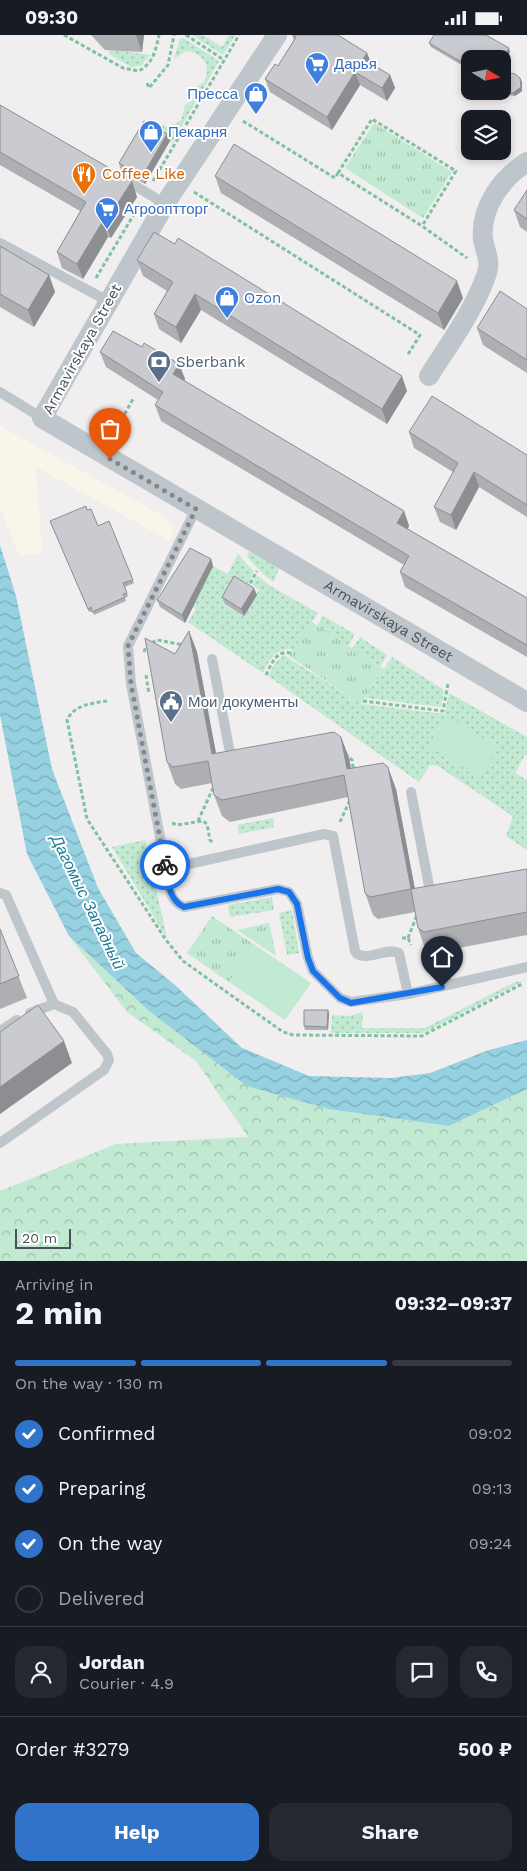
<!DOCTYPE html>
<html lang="en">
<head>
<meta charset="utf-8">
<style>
  :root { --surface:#171b24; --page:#242831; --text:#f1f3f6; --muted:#9ea1a6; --line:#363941; --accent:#3073c9 }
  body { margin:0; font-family:"Work Sans",sans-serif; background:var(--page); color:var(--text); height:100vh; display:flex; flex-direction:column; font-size:19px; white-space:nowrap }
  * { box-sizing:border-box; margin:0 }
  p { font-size:16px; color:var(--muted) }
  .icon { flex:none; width:28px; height:28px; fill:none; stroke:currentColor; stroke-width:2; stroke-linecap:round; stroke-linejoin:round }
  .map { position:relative; height:1226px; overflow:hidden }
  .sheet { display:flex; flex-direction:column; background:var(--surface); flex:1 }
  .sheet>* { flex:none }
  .needle { width:32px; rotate:100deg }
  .buttons { position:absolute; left:461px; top:15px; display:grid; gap:10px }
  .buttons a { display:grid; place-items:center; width:50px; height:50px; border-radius:10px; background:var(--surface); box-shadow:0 2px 8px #0003; font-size:25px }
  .scale { position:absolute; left:15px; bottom:12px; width:56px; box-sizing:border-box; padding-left:5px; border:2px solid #495159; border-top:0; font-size:14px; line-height:18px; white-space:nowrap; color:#495159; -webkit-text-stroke:4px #fff; paint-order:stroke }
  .pin { position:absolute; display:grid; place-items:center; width:42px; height:42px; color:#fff; margin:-51px -21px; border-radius:50% 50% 50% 0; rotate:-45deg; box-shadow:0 0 5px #0007 }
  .pin .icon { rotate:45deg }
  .courier { position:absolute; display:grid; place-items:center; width:50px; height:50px; margin:-25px; border:4px solid #1a73e8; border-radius:50%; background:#fff; color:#222; box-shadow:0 1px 6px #0007 }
  .headline em { font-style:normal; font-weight:700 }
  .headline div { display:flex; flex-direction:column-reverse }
  .headline { display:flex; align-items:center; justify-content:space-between; height:85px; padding:0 15px }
  h1 { font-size:32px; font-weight:700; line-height:38px }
  .bar { display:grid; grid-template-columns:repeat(4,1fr); gap:8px 5px; align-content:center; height:60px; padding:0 15px }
  .bar i { height:6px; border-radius:4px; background:var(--line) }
  .bar .current { background:var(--accent) }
  .bar p { grid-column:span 4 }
  .line { display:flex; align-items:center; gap:12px; padding:0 15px; border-top:1px solid var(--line) }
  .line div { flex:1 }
  .round { display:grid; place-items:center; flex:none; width:52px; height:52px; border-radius:15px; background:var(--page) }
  ol { padding:0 15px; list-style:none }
  li { display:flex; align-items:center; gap:15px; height:55px }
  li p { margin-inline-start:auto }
  li .icon { padding:5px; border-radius:50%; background:var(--accent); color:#fff; stroke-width:4 }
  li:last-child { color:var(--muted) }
  li i { width:28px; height:28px; border:2px solid var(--line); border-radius:50% }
  .cta { display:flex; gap:10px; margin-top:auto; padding:10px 15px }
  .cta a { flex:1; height:58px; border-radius:15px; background:var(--accent); color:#fff; font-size:20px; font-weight:700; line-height:58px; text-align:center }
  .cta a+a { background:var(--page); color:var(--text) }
  .status { display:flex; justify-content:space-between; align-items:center; height:35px; padding:0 25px; background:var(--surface); direction:ltr }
  .status svg { height:14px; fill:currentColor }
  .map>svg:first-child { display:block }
  .commercial { fill:#f9f5e9 }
  .grass { fill:url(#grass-dots) }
  .forest { fill:url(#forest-crowns) }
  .park { fill:url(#park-tufts) }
  .garden { fill:#c2e9d1 }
  .water { fill:url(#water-waves) }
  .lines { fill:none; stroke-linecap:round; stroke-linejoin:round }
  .path { stroke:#7ec2a1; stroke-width:3; stroke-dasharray:4 2.5; stroke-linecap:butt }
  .lane { stroke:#bec5cb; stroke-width:10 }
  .street { stroke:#bec5cb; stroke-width:20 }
  .wall { fill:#adafb3 }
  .shaded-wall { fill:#8d8e92 }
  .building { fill:#c9cbd0; stroke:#8d8e92 }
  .done { stroke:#83888d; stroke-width:5; stroke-dasharray:0 9 }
  .route { stroke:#1a73e8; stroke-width:6 }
  .labels { text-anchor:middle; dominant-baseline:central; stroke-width:4; stroke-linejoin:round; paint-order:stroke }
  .shop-label { font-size:15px; fill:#366cbe; stroke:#fff; text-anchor:start }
  .food-label { font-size:15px; fill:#c56008; stroke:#fff; text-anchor:start }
  .street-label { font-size:15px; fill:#495159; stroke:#fff }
  .service-label { font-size:15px; fill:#4e5e75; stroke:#fff; text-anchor:start }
  .water-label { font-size:16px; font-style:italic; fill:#1e7d96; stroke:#fff }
</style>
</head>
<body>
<div class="status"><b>09:30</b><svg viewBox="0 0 49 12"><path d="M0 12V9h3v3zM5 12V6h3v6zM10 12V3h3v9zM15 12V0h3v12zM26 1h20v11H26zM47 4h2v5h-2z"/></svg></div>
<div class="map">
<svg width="527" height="1226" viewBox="0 0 527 1226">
  <defs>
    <pattern id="grass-dots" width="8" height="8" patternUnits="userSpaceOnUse" patternTransform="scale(1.25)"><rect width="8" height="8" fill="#c2e9d1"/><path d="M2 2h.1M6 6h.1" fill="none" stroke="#a0bfad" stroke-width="1.8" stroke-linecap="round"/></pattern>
    <pattern id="forest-crowns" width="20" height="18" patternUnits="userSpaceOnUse" patternTransform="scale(1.25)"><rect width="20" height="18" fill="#c2e9d1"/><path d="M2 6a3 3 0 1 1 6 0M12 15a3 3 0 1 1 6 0" fill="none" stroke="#a0bfad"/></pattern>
    <pattern id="park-tufts" width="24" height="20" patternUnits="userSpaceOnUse" patternTransform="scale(1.25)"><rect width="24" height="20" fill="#c2e9d1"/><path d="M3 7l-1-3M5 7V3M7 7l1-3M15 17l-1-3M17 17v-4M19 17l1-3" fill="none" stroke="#a0bfad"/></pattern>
    <pattern id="water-waves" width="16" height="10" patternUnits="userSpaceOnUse" patternTransform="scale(1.25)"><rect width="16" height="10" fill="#95d1e0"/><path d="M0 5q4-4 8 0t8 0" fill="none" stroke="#7cacb9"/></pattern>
  </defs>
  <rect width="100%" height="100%" fill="#f0eeee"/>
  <path class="commercial" d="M0 391 167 483 174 493 170 506 36 432 42 518 19 521 0 472Z"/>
  <g class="grass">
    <path d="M192 0H203L222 12 229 0H235L223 20Z"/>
    <path d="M180 3 185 4 219 26 172 108 148 94 151 87 169 92 181 86 185 70 192 66 196 52 204 47C212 30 203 18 186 16L174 24Z"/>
    <path d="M110 14 150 20 141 31 131 32 109 19Z"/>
    <path d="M250 516 279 533 274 547 265 541 248 523 247 520Z"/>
    <path d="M238 519 254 537 248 548 240 544 225 570 244 581 259 555 252 550 257 540 270 551 318 578 294 615C276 611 270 624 263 638L188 587 196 574 169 557 213 531 228 539Z"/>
    <path d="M323 581 355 599 348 611 317 591Z"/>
    <path d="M360 602 387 620 380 632 352 614Z"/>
    <path d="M284 620 361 669 445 679 449 658 527 702V721L525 720 515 738 527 745V815L506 801 513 782 508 778 438 731 430 730 419 747 268 641 276 627Z"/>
    <path d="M392 622 444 655 441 672 365 663Z"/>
    <path d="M273 783 274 792 239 799 237 790Z"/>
    <path d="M145 805 167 903 112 812Z"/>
    <path d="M272 862 274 875 230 882 228 870Z"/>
    <path d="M292 875 299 918 287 920 279 878Z"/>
    <path d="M525 945 424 998H331L332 980 349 981 363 977 362 993H425L513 948Z"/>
  </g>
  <path class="forest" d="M69 901 149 976 248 1051 329 1074 449 1091 527 1054V1226H0V1156L116 1109 248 1102 196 1026 127 977Z"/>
  <g class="park">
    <path d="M374 88 452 137 423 183 345 133Z"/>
    <path d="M312 587 384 634 361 669 289 621Z"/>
    <path d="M212 881 255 910 229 947 187 918Z"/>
    <path d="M269 888 276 921 237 895Z"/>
  </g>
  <g class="garden">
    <path d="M446 680 499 713 480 743 428 711Z"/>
    <path d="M255 910 311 948 285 985 229 947Z"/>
  </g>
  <path class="water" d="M0 510 16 561 52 734 98 853 136 918 175 950 242 1013 309 1041 391 1043 430 1038 489 1015 527 1005V1054L449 1091 329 1074 247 1051 149 976 69 901 27 819 0 680Z"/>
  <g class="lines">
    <g class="path">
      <path d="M64 0 123 33 138 36C153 30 156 14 159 0"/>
      <path d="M186 0 224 25"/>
      <path d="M147 48 149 53 168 30 174 0"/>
      <path d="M243 86 335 143 338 138 422 191 467 223"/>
      <path d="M338 138 372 84 456 136 422 191"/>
      <path d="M153 146 239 0"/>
      <path d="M194 157 420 300 407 321"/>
      <path d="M96 243 140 169"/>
      <path d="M112 402 133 364"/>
      <path d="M247 554 257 536"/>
      <path d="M144 617 146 611 157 605 184 610"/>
      <path d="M146 640 149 659"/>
      <path d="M266 640C272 628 276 615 291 618"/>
      <path d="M107 666C92 668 74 670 67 685L87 784 166 905 183 926 283 997 293 1000 422 1001 522 949"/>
      <path d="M363 666 443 676 448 649"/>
      <path d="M345 719 352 725 354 737"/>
      <path d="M198 786 214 751"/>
      <path d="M340 787 350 765"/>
      <path d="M172 788 177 790 203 786 207 789 210 805 213 808"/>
      <path d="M402 903H408L411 910"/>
      <path d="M408 903 417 880"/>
    </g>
    <g class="lane">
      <path d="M121 142 165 169"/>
      <path d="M0 208 108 266"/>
      <path d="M0 357 42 383"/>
      <path d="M196 474 128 611 131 649 166 834 324 799 333 801 355 916 357 919C370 926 386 912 399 918L408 959"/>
      <path d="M212 624 229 713 232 719 239 722"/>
      <path d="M411 757 429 851 434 858H439"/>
      <path d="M166 834C169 849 168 866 184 872L278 854 289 857 297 869 308 923 313 936 340 963 351 967 408 959 527 932"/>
      <path d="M0 858 6 860 54 969"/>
      <path d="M0 996 17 985"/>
      <path d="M0 1108 104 1035 109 1025 107 1019 73 977 54 969 30 978"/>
    </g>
    <g class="street">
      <path id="s1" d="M277 0 165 169 42 383 527 667"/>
      <path d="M429 341C449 309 473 277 486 241 492 226 485 218 483 204 480 172 502 143 527 127"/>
    </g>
  </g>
  <g class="wall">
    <path d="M91 0H144L142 17 105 15Z"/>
    <path d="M292 0 367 18 371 28 390 40 395 53 387 66 360 50 332 95 270 57 265 44 278 31 294 5Z"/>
    <path d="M429 8 510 17 502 30V24H470V35L431 12Z"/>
    <path d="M502 37 520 43 522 47V56L515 61 508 60 502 54Z"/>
    <path d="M0 70 137 162 111 203 108 202 83 244 62 233 57 217 80 176 0 130Z"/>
    <path d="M167 99 170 106 145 149 121 136 119 128Z"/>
    <path d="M215 141 463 263 444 295 221 158Z"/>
    <path d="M527 155V197L520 192 514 175Z"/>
    <path d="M0 211 49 240 55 257 34 292 0 272Z"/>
    <path d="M137 225 407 356 387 389 201 275 181 308 159 294 154 279 167 256 143 241Z"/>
    <path d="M527 274V338L483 310 477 293Z"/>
    <path d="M142 312 179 329 185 344 184 346 404 476 409 491 408 494 527 563V622L405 552 400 537 404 530 161 386 155 370 158 365 106 332 100 317Z"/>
    <path d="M409 397 527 420V482L479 452 456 495 440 487 434 472 453 437 414 413Z"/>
    <path d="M87 475 98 491 109 486 134 548 125 552 128 561 125 563 126 566 94 580 92 576 89 577 50 486Z"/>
    <path d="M211 524 213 531 185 588 160 572 157 565Z"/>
    <path d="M257 560 244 581 225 569 222 562Z"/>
    <path d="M189 596 197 617 216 718 341 702 349 723 351 733 396 754 415 854 527 834V900L432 918 425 914 418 893 415 877 378 884 373 880 365 858 348 762 230 787 222 781 214 760 212 748 181 754 175 749 167 727 175 619Z"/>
    <path d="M0 894 27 963 0 974Z"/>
    <path d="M328 975 329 979 328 995H305L304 991Z"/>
  </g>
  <g class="shaded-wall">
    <path d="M136 0H144L142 17Z"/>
    <path d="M509 13 510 17 502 30V24Z"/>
    <path d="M367 18 372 31 363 24Z"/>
    <path d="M355 37 360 50 332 95 327 82Z"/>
    <path d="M390 40 395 53 387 66 382 53Z"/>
    <path d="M520 43 522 47V56L515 61 513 58Z"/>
    <path d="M167 99 170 106 145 149 142 142Z"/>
    <path d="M132 146 137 162 111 203 105 188Z"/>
    <path d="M103 186 108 202 83 244 77 229Z"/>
    <path d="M49 240 55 257 34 292 28 275Z"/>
    <path d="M457 246 463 263 444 295 438 278Z"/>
    <path d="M195 259 201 275 181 308 176 292Z"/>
    <path d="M179 329 185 344 179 354 173 339Z"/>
    <path d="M402 341 407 356 387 389 382 374Z"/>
    <path d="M474 437 479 452 456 495 451 480Z"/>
    <path d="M404 476 409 491 402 503 397 488Z"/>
    <path d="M211 524 213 531 185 588 182 580Z"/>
    <path d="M254 553 257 560 244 581 241 574Z"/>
    <path d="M189 596 197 617 220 740 212 719Z"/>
    <path d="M341 702 349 723 355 755 347 734Z"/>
    <path d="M388 732 396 754 419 876 411 854Z"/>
    <path d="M328 975 329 979 328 995 327 992Z"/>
    <path d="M64 1006 72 1028 0 1079V1052Z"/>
  </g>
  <g class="building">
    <path d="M293 0H338L367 18 363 24 390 40 382 53 355 37 327 82 265 44 275 29 278 31 296 2Z"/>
    <path d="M434 0H486L509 13 502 24H470V32L429 8Z"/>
    <path d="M502 37 515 39 520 43 521 52 513 58 507 56 502 51Z"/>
    <path d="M0 70 132 146 105 188 103 186 77 229 57 217 86 167 0 117Z"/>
    <path d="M144 86 167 99 142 142 119 128Z"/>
    <path d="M234 109 457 246 438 278 215 141Z"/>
    <path d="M527 155V184L514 175Z"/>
    <path d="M154 197 175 209 178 203 402 341 382 374 195 259 176 292 154 279 173 247 137 225Z"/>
    <path d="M0 211 49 240 28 275 0 259Z"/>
    <path d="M500 256 527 274V325L477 293Z"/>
    <path d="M113 296 142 312 144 308 179 329 173 339 404 476 397 488 527 563V610L400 537 409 521 155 370 163 357 100 317Z"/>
    <path d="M432 361 527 420V470L474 437 451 480 434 472 458 428 409 397Z"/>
    <path d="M86 471 87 475 91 474 98 491 109 486 133 545 123 548 127 558 123 559 125 562 92 577 91 572 88 574 50 486Z"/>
    <path d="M190 513 211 524 182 580 157 565Z"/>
    <path d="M234 541 254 553 241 574 222 562Z"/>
    <path d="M189 596 212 719 334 697 341 702 347 734 383 728 388 732 411 854 370 862 365 858 344 740 222 765 214 760 208 726 173 732 167 727 145 603 175 619Z"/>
    <path d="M527 834V877L424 897 418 893 411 854Z"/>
    <path d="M0 894 19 941 0 949Z"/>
    <path d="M38 970 64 1006 0 1052V997Z"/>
    <path d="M304 975H328L327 992 304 991Z"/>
  </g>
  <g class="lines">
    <path class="done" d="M110 424 196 474 128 611 131 649 165 830"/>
    <path class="route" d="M165 830C168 845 168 865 184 872L278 854 289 857 297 869 308 923 313 936 340 963 351 968 442 952"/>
  </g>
  <defs>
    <g id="supermarket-pin" transform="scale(1.25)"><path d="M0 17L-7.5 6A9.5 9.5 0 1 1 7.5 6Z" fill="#3f7fe0" stroke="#fff"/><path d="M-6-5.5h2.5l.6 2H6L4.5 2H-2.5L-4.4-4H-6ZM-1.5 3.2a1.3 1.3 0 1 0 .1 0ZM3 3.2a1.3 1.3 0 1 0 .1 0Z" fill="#fff"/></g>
    <g id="shop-pin" transform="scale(1.25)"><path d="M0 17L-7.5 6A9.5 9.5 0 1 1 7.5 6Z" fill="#3f7fe0" stroke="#fff"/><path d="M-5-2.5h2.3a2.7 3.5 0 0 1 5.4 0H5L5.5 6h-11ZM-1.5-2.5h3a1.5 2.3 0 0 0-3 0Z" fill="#fff"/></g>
    <g id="restaurant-pin" transform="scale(1.25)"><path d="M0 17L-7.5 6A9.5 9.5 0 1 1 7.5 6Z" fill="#e8710a" stroke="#fff"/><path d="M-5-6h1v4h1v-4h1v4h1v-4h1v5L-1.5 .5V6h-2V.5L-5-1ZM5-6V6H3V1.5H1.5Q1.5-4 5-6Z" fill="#fff"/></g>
    <g id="bank-pin" transform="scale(1.25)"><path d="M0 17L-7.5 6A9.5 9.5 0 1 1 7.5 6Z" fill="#5c6f8a" stroke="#fff"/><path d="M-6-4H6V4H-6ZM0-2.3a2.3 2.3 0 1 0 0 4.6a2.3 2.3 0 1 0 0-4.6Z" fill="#fff"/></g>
    <g id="civic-pin" transform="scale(1.25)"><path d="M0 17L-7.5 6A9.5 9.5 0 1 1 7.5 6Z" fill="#5c6f8a" stroke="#fff"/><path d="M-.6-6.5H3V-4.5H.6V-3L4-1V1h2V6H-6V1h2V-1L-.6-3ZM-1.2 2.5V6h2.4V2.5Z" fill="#fff"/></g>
  </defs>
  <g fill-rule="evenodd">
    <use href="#supermarket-pin" x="317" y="29"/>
    <use href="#shop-pin" x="256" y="59"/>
    <use href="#shop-pin" x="151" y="97"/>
    <use href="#restaurant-pin" x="84" y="139"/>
    <use href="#supermarket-pin" x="107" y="174"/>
    <use href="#shop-pin" x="227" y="263"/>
    <use href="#bank-pin" x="159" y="327"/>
    <use href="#civic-pin" x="171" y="667"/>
  </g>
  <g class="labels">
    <g class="shop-label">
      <text x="334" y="29">Дарья</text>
      <text x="238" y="59" text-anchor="end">Пресса</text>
      <text x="168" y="97">Пекарня</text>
      <text x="124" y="174">Агрооптторг</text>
      <text x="244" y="263">Ozon</text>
    </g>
    <g class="food-label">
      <text x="102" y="139">Coffee Like</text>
    </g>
    <g class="street-label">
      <text transform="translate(82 314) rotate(-61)">Armavirskaya Street</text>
      <text stroke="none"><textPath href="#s1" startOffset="851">Armavirskaya Street</textPath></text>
    </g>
    <g class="service-label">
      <text x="176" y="327">Sberbank</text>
      <text x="188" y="667">Мои документы</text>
    </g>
    <g class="water-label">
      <text transform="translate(88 867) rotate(64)">Дагомыс Западный</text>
    </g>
  </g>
</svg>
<div class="buttons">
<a><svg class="needle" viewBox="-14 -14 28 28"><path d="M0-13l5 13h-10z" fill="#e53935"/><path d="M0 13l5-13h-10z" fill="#9ea1a6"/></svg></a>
<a><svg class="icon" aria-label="layers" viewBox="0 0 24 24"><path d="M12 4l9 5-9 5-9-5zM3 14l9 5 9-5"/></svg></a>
</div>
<div class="scale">20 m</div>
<div class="pin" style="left:110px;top:424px;background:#ea580c"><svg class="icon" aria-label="bag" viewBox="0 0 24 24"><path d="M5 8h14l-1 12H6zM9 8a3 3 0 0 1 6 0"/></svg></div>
<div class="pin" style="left:442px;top:952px;background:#1f2937"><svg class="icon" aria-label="home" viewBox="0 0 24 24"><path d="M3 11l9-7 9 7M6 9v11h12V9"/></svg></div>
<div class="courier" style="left:165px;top:830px"><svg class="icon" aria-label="bike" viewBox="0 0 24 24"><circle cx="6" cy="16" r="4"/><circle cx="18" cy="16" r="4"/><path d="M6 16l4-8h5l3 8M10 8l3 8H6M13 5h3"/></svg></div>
</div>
<section class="sheet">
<div class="headline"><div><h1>2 min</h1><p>Arriving in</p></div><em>09:32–09:37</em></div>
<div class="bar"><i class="current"></i><i class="current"></i><i class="current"></i><i></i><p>On the way · 130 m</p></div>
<ol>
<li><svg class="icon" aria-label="check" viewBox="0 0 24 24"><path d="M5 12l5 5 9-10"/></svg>Confirmed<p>09:02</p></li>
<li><svg class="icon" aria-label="check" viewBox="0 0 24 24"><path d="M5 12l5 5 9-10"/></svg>Preparing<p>09:13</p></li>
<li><svg class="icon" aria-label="check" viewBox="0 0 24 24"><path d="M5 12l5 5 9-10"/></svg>On the way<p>09:24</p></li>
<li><i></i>Delivered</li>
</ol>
<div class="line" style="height:90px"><a class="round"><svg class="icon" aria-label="person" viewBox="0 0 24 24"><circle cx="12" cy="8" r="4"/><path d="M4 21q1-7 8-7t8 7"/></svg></a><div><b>Jordan</b><p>Courier · 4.9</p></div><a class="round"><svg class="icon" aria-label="chat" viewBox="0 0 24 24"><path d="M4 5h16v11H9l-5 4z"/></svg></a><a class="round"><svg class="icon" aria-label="phone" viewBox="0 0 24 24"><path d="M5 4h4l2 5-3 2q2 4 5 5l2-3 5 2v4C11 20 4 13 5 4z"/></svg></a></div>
<div class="line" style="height:65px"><div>Order #3279</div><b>500 ₽</b></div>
<div class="cta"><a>Help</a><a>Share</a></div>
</section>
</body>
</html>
